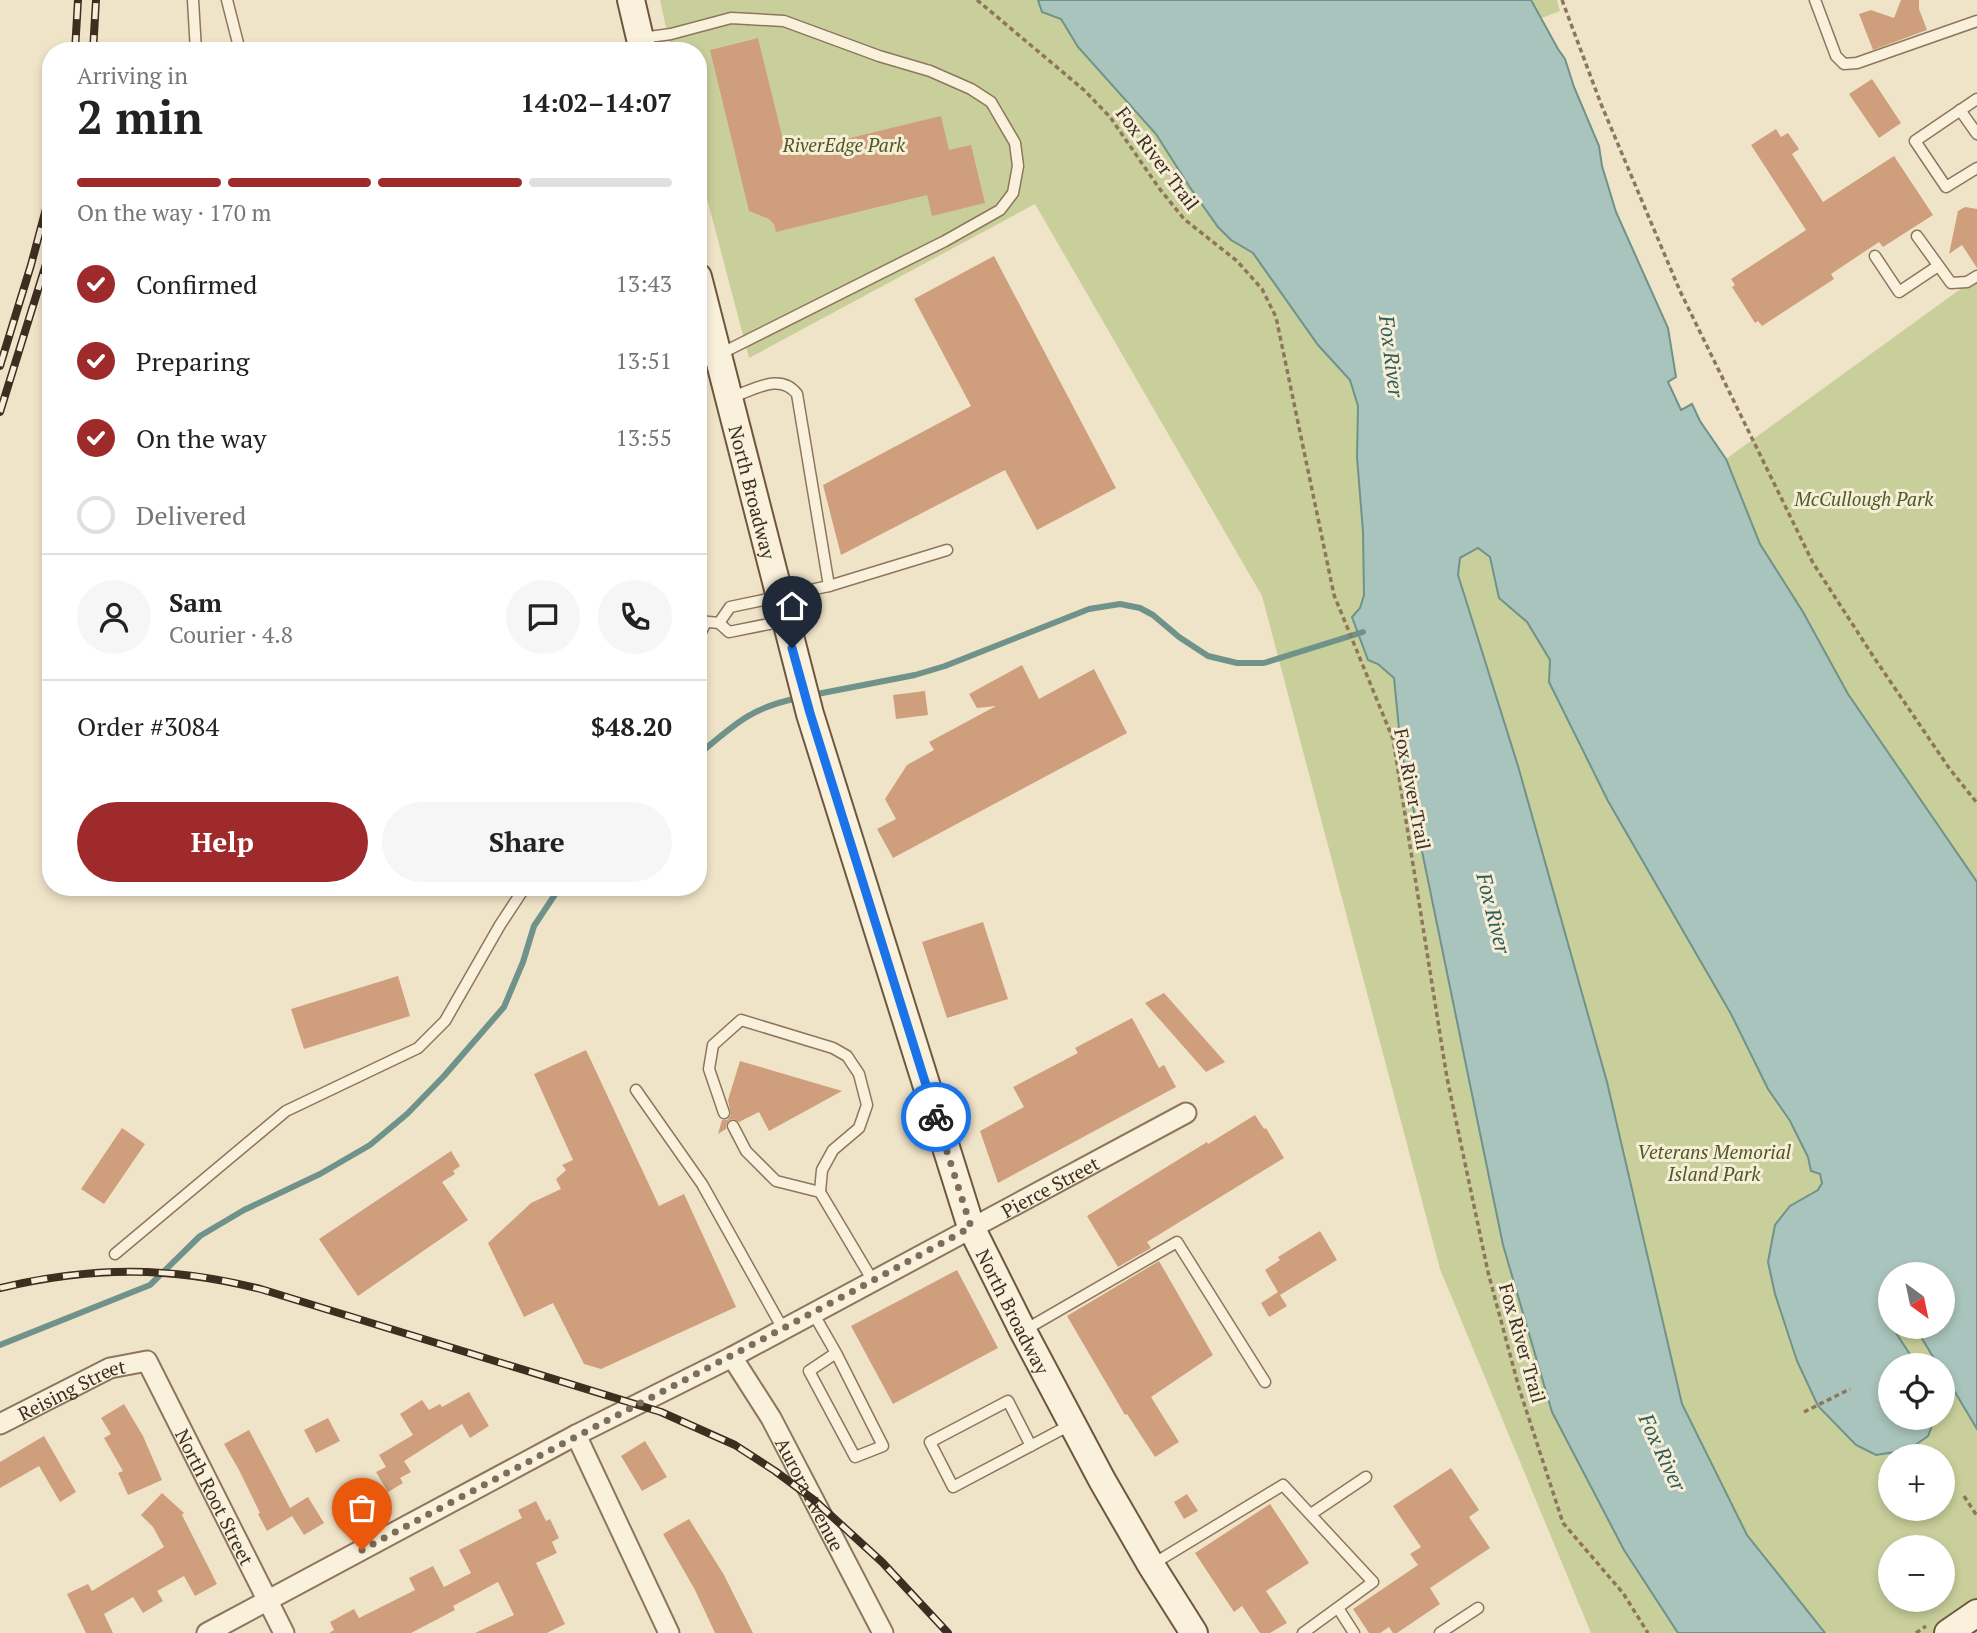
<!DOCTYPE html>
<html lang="en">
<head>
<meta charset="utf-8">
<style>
  :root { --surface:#fff; --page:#f6f6f6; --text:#222; --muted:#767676; --line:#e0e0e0; --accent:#9e2a2b }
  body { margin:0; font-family:"PT Serif",serif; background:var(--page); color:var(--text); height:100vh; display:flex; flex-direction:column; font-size:26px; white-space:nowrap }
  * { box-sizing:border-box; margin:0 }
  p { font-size:23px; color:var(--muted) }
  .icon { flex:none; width:38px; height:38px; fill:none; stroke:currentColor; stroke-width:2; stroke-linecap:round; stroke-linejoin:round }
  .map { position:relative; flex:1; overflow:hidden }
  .details { position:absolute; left:42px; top:42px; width:665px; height:854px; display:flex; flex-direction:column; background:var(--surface); border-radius:28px; box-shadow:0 4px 10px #0003 }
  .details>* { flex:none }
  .needle { width:46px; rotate:147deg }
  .fabs { position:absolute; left:1878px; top:1262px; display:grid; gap:14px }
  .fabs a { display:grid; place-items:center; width:77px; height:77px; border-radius:50%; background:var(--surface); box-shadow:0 4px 10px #0003; font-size:35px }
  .pin { position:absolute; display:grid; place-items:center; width:60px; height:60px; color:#fff; margin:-72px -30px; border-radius:50% 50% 50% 0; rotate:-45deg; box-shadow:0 0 7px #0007 }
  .pin .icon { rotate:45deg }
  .courier { position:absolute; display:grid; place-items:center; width:70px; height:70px; margin:-35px; border:5px solid #1a73e8; border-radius:50%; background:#fff; color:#222; box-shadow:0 2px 9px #0007 }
  .head em { font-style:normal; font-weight:600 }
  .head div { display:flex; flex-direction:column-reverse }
  .head { display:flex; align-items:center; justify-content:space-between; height:119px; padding:0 35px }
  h1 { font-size:46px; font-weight:600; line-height:52px }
  .bar { display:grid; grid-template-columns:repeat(4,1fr); gap:10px 7px; align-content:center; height:84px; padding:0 35px }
  .bar i { height:9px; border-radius:5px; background:var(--line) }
  .bar .active { background:var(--accent) }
  .bar p { grid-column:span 4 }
  .line { display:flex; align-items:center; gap:18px; padding:0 35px; border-top:2px solid var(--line) }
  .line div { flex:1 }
  .round { display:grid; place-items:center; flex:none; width:74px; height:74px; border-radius:37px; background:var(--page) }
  ol { padding:0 35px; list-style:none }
  li { display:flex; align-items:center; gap:21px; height:77px }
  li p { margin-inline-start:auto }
  li .icon { padding:7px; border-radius:50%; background:var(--accent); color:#fff; stroke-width:4 }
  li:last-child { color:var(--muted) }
  li i { width:38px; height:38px; border:4px solid var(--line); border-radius:50% }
  .button { display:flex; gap:14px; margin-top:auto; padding:14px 35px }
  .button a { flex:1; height:80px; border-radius:42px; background:var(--accent); color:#fff; font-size:28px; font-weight:600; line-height:80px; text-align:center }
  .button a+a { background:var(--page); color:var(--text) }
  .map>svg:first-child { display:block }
  .green { fill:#c9cf9b; fill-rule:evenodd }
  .water { fill:#a9c4bc; stroke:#6f938a; stroke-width:2 }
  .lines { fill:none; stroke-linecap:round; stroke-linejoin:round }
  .stream { stroke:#6f938a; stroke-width:6 }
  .building { fill:#cf9f7d }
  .service-casing { stroke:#8d765c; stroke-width:13 }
  .minor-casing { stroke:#8d765c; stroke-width:23 }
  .secondary-casing { stroke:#6f573f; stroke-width:30 }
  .path { stroke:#8d765c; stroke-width:3.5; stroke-dasharray:5 3.5; stroke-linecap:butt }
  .service { stroke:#faf1dc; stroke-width:10 }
  .minor { stroke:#faf1dc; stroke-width:19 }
  .secondary { stroke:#faf1dc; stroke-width:26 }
  .rail-casing { stroke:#3d2e20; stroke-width:8 }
  .rail { stroke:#f7eed8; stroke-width:5; stroke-dasharray:16; stroke-linecap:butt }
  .done { stroke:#7c6e5b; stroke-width:7; stroke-dasharray:0 12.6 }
  .route { stroke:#1a73e8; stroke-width:9 }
  .labels { text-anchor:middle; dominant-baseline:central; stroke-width:6; stroke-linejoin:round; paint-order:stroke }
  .park-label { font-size:19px; font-style:italic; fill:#4d5a26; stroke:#f7eed8 }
  .street-label { font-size:19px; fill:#3d2e20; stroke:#f7eed8 }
  .water-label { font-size:21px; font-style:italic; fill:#2f5d5a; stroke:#f7eed8 }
</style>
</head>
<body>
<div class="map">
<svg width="1977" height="1633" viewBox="0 0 1977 1633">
  <rect width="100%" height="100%" fill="#f0e4c8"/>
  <g class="green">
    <path d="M660 0H1038L1042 12 1061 19 1078 47 1156 134 1189 186 1218 227 1231 240 1253 253 1318 345 1350 380 1358 406 1357 457 1363 532 1364 595 1360 608 1378 664 1394 678 1401 749 1686 1633H1591L1440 1269 1262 596 1035 204 749 358 698 164V51H671Z"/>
    <path d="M1531 0H1557L1560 11 1542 18Z"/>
    <path d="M1977 277V882L1848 694 1760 544 1726 459Z"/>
    <path d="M1478 548 1490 556 1499 598 1527 622 1550 660 1549 682C1622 815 1698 946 1764 1082 1779 1112 1805 1136 1811 1171L1820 1174 1822 1183 1818 1191 1810 1193 1768 1262 1775 1294 1797 1361 1818 1406 1856 1445 1876 1455 1908 1450 1928 1436 1935 1418H1942L1943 1372 1977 1429V1633H1825L1747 1535 1682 1404 1607 1082 1458 574 1460 558ZM1890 1456H1942V1508H1890ZM1890 1547H1942V1600H1890Z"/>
    <path d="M1892 1327H1915L1938 1365H1917Z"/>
  </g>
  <path class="water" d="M1038 0H1531L1558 49 1565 59 1574 87 1599 146 1602 166 1616 212 1668 328 1676 377 1668 382 1681 410 1692 404 1700 421 1726 459 1760 544 1803 612 1848 694 1977 882V1429L1943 1372 1942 1365H1938L1915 1327 1942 1326V1274H1890V1301L1884 1312 1890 1326 1892 1327 1917 1365H1890V1418H1935L1928 1436 1908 1450 1876 1455 1856 1445 1818 1406 1797 1361 1775 1294 1768 1262 1775 1225 1790 1206 1818 1190 1822 1183 1820 1174 1811 1171 1808 1157 1790 1121 1768 1089 1731 1014 1608 801 1549 682 1550 660 1527 622 1499 598 1490 557 1478 548 1460 558 1458 575 1518 766 1607 1082 1682 1404 1747 1535 1825 1633H1678L1624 1550 1552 1412 1503 1245 1401 749 1394 678 1378 664 1368 660 1352 617 1360 608 1364 595 1363 532 1357 457 1358 406 1350 380 1318 345 1253 253 1231 240 1218 227 1189 186 1156 134 1078 47 1061 19 1042 12Z"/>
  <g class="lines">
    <g class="stream">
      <path d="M812 695 915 675 945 666 1089 609 1120 604 1140 608 1153 615 1179 637 1208 656 1237 663H1264L1363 632"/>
      <path d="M698 755C735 724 750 708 798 698"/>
      <path d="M0 1345 150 1285 200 1236 244 1210 320 1174 370 1145 407 1114 444 1076 504 1007 523 962 534 926 560 887"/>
    </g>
  </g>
  <g class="building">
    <path d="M1901 0H1919V9L1927 30 1873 50 1859 14 1871 10 1894 18Z"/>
    <path d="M758 38 785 148 791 147 792 152 941 116 949 150 971 145 985 203 932 216 927 195 776 232 774 224 769 219 749 211 710 50Z"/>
    <path d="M1872 79 1901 123 1879 138 1849 94Z"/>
    <path d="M1776 129 1781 137 1788 133 1799 149 1792 154 1823 202 1894 156 1933 215 1883 247 1879 242 1831 274 1834 279 1762 326 1758 321 1755 323 1743 304 1732 287 1735 285 1731 279 1806 230 1751 145Z"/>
    <path d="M1965 207 1977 209V268L1962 245 1949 254 1958 211Z"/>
    <path d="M994 256 1116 488 1037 530 1005 470 841 555 823 485 971 406 914 299Z"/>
    <path d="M1022 665 1039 699 1094 669 1127 733 893 858 877 829 896 819 885 799 907 765 934 750 929 742 996 706 977 708 969 694Z"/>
    <path d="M925 691 928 715 896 719 893 695Z"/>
    <path d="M983 922 1008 999 947 1018 922 942Z"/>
    <path d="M398 976 410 1016 304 1049 291 1009Z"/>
    <path d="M1164 993 1225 1062 1206 1072 1145 1003Z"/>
    <path d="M1132 1018 1159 1068 1164 1065 1176 1087 998 1183 980 1131 1024 1107 1013 1087 1078 1053 1075 1048Z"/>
    <path d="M586 1050 659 1206 684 1194 736 1307 601 1369 584 1364 553 1303 524 1317 488 1243 531 1203 561 1189 556 1179 566 1170 562 1165 573 1160 534 1074Z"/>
    <path d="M740 1061 842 1091 769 1131 759 1112 739 1122 734 1119 729 1120 726 1125V1129L718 1134 722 1120H727L731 1115 728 1100Z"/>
    <path d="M1255 1115 1264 1129 1266 1128 1284 1158 1147 1242 1151 1248 1118 1267 1087 1216 1207 1142 1208 1144Z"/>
    <path d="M122 1128 145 1144 104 1204 81 1189Z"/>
    <path d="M451 1151 460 1166 453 1171 455 1174 442 1182 468 1220 358 1296 319 1239Z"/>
    <path d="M1320 1231 1337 1260 1280 1295 1287 1306 1269 1317 1261 1303 1278 1292 1265 1270 1280 1260 1278 1257Z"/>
    <path d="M1159 1261 1213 1355 1151 1397 1179 1442 1155 1457 1127 1414 1125 1415 1067 1316Z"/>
    <path d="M957 1270 998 1348 893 1404 851 1326Z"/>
    <path d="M469 1392 489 1426 470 1438 462 1424 404 1461 411 1472 400 1478 403 1483 388 1492 376 1472 386 1467 379 1455 413 1435 400 1414 422 1400 429 1410 440 1404 442 1407Z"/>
    <path d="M124 1404 143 1436 162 1480 128 1495 118 1473 123 1471 104 1438 111 1434 101 1418Z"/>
    <path d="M328 1418 340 1441 316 1453 304 1430Z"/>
    <path d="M249 1430 290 1508 308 1497 324 1523 304 1535 292 1516 267 1531 258 1514 260 1513 239 1470 224 1444Z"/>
    <path d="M44 1436 76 1492 60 1502 39 1466 0 1488V1462Z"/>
    <path d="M645 1441 667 1477 642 1491 621 1456Z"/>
    <path d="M1451 1468 1479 1510 1469 1517 1490 1548 1430 1588 1440 1604 1397 1633H1393L1389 1627 1380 1633H1369L1353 1609 1418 1565 1410 1554 1421 1547 1393 1506Z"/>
    <path d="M162 1493 184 1513 182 1515 217 1584 195 1596 184 1576 157 1591 163 1601 143 1613 133 1597 104 1614 113 1633H86L67 1594 88 1584 92 1591 164 1547 153 1527 141 1515Z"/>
    <path d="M1187 1494 1198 1511 1184 1519 1174 1502Z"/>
    <path d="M536 1501 546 1521 550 1519 559 1538 552 1542 557 1553 536 1563 565 1624 547 1633H475L514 1615 498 1582 453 1606 455 1610 411 1633H329L334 1630 330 1622 354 1609 359 1618 415 1590 409 1578 433 1566 444 1587 471 1573 459 1550 522 1518 518 1510Z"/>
    <path d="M1270 1504 1309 1563 1266 1591 1287 1623 1270 1633H1260L1242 1606 1234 1612 1195 1553Z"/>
    <path d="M689 1519 724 1575 753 1633H715L695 1590 663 1534Z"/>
  </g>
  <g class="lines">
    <g class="service-casing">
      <g id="service">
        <path d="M193 0 196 51"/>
        <path d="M227 0 240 51"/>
        <path d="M1815 0 1836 56 1844 64 1857 63 1977 21"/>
        <path d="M642 38 671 34 731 18 784 21 879 56 930 71 971 89 991 102 1015 143 1018 166 1013 193 1000 210 945 241 718 355"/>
        <path d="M1977 99 1915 141 1946 187 1977 168"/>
        <path d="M1960 110 1977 134"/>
        <path d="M1917 236 1951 283 1967 282 1977 276"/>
        <path d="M1875 256 1899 292 1938 266"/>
        <path d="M732 397C754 390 780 372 797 394L829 586 947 550"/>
        <path d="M698 621 719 623 729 632 784 621"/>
        <path d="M719 623 730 607 829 586"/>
        <path d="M698 638 706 622"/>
        <path d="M636 1090 702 1184 783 1329"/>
        <path d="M724 1113 709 1069 713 1045 741 1020 833 1048 847 1056 859 1074 867 1105 859 1128 833 1150 822 1170 820 1192"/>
        <path d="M733 1126 746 1151 776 1181 820 1192 873 1281"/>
        <path d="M115 1254 286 1111 418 1048 445 1021 500 925 525 887"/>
        <path d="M813 1313 836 1353 883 1446 855 1457 809 1371 836 1353"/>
        <path d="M1023 1331 1177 1242 1265 1382"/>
        <path d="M1031 1446 1008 1401 930 1442 953 1487 1072 1424"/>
        <path d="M1311 1514 1366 1477"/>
        <path d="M1153 1564 1283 1485 1373 1582 1303 1633"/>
        <path d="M1338 1608 1354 1633"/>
        <path d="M1440 1633 1478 1608"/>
      </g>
    </g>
    <g class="minor-casing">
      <g id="minor">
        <path id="s1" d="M732 1357 771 1418 883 1633"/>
        <path id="s2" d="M0 1424 110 1368 147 1361 284 1633"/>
        <path d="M576 1435 669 1633"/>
        <path id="s3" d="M207 1633 576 1435 732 1357 1186 1113"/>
      </g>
    </g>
    <g class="secondary-casing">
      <g id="secondary">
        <path d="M631 0 643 51"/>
        <path id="s4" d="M698 277 810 714 971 1227 1023 1331 1102 1480 1151 1565 1194 1633"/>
        <path d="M1948 1633 1977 1613"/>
      </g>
    </g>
    <g class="path">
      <path d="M977 0 1084 90 1110 117 1159 188 1184 219 1237 261 1262 289 1276 317 1334 595 1393 739 1447 1078 1488 1272 1519 1388 1563 1523 1623 1593 1648 1633"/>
      <path d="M1562 0 1601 104 1680 291 1813 563 1873 656 1949 768 1977 803"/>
      <path d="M1804 1412 1850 1389"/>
      <path d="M1964 1496 1977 1516"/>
      <path d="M1916 1633 1926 1626"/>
    </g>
    <use href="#service" class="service"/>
    <use href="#minor" class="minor"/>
    <use href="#secondary" class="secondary"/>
    <g class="rail-casing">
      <g id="rail">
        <path d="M75 51 78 0"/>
        <path d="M93 51 96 0"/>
        <path d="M0 366 31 265 51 190"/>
        <path d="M0 412 51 248"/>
        <path d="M0 1288C93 1266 172 1266 264 1290L661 1412 735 1445 775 1471 814 1500 882 1562 948 1633"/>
      </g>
    </g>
    <use href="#rail" class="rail"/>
  </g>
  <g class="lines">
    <path class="done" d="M362 1550C564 1441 770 1338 971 1227L936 1117"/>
    <path class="route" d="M792 648 810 713 936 1117"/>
  </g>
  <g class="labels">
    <g class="park-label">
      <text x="844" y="144">RiverEdge Park</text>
      <text x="1864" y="498">McCullough Park</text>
      <text x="1714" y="1151">Veterans Memorial<tspan x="1714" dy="22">Island Park</tspan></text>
    </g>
    <g class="street-label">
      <text transform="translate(1158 158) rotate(53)">Fox River Trail</text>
      <text stroke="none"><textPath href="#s4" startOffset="222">North Broadway</textPath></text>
      <text transform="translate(1413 789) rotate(79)">Fox River Trail</text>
      <text stroke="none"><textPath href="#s3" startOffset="954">Pierce Street</textPath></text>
      <text stroke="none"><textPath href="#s4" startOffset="1083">North Broadway</textPath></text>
      <text transform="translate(1523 1343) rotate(74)">Fox River Trail</text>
      <text stroke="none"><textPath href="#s2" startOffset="80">Reising Street</textPath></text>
      <text stroke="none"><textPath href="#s1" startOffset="158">Aurora Avenue</textPath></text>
      <text stroke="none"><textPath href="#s2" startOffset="313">North Root Street</textPath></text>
    </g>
    <g class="water-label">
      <text transform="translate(1392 356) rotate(83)">Fox River</text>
      <text transform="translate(1494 913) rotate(76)">Fox River</text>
      <text transform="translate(1663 1452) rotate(65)">Fox River</text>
    </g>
  </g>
</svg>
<div class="fabs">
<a><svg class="needle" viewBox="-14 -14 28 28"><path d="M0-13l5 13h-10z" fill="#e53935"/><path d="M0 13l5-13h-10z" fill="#767676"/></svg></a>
<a><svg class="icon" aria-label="locate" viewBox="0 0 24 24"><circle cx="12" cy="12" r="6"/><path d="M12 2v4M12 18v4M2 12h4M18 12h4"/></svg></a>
<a>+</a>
<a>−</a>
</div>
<div class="pin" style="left:362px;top:1550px;background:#ea580c"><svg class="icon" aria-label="bag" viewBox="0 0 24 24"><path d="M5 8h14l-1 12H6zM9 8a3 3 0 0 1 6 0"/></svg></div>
<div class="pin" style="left:792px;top:648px;background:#1f2937"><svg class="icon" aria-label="home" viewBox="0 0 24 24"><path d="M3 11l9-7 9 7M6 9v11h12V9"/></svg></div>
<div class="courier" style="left:936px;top:1117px"><svg class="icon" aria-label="bike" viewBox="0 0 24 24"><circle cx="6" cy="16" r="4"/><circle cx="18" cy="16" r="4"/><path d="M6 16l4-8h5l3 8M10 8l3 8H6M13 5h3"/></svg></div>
<section class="details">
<div class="head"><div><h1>2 min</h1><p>Arriving in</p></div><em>14:02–14:07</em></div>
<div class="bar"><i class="active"></i><i class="active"></i><i class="active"></i><i></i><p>On the way · 170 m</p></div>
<ol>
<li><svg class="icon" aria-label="check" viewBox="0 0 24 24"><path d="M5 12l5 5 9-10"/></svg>Confirmed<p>13:43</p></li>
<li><svg class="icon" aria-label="check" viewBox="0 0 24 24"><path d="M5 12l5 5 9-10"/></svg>Preparing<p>13:51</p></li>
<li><svg class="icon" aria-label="check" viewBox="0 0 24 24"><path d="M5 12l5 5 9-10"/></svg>On the way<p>13:55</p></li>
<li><i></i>Delivered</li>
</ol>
<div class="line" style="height:126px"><a class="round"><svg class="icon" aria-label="person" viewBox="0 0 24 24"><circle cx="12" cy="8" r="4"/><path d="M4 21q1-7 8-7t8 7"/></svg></a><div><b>Sam</b><p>Courier · 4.8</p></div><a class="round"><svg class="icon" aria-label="chat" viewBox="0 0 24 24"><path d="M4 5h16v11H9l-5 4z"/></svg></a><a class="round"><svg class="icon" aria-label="phone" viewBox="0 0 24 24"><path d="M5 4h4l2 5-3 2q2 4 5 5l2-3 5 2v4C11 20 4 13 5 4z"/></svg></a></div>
<div class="line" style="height:91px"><div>Order #3084</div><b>$48.20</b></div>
<div class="button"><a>Help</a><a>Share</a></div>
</section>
</div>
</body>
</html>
